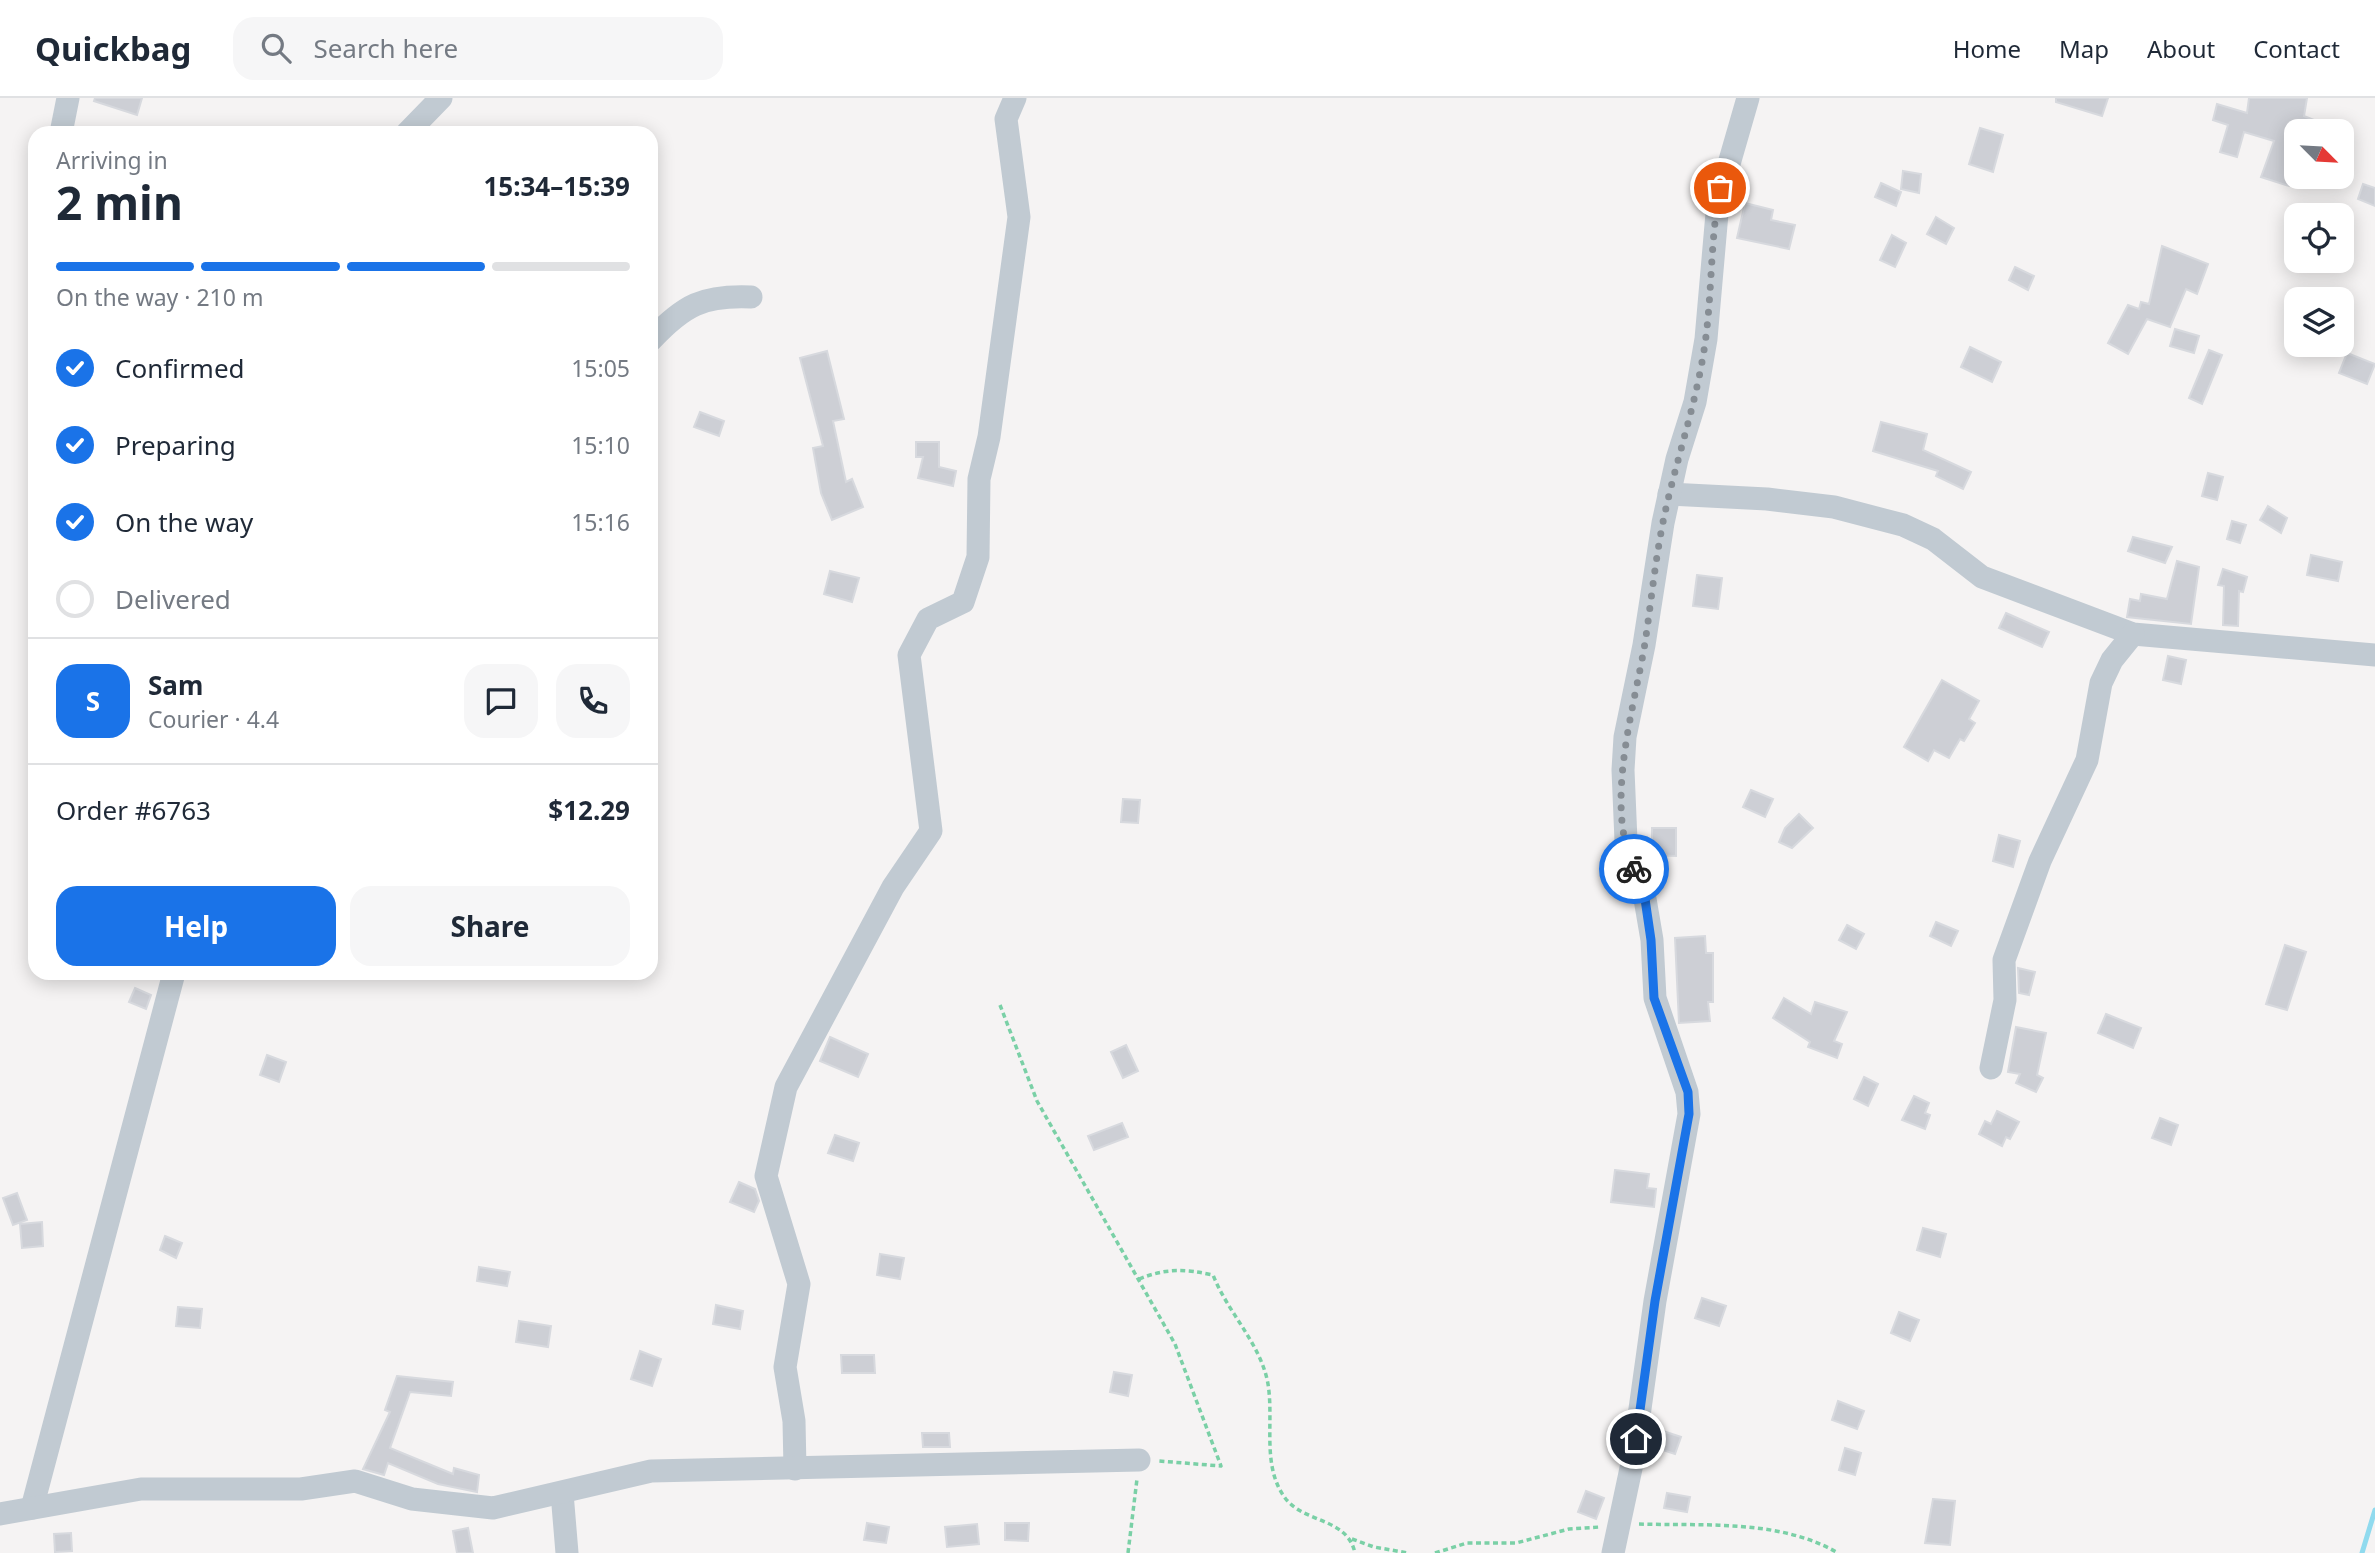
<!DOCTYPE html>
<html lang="en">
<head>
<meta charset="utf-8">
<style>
  :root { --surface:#fff; --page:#f6f6f7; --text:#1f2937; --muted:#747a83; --line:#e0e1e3; --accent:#1a73e8 }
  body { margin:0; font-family:"Noto Sans",sans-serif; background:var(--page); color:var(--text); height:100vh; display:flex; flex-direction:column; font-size:26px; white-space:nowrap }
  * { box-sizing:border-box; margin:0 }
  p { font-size:23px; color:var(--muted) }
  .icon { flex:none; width:38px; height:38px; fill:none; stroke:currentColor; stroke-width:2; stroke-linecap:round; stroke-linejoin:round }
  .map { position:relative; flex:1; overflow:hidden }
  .side { position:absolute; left:28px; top:28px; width:630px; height:854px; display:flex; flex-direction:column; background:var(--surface); border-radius:21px; box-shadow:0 4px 18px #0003 }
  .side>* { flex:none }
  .needle { width:46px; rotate:114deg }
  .tools { position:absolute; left:2284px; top:21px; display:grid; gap:14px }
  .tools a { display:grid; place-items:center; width:70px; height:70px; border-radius:14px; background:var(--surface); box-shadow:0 4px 18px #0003; font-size:35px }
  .pin { position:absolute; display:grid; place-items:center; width:60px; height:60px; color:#fff; margin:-30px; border:4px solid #fff; border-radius:50%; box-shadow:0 2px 7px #0007 }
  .courier { position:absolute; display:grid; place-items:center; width:70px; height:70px; margin:-35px; border:5px solid #1a73e8; border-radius:50%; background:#fff; color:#222; box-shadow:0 2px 9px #0007 }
  .head em { font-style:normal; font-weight:700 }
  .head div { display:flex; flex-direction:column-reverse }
  .head { display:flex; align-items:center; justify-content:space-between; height:119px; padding:0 28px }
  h1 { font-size:46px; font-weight:700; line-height:52px }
  .bar { display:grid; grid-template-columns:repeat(4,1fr); gap:10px 7px; align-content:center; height:84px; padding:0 28px }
  .bar i { height:9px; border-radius:5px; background:var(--line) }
  .bar .on { background:var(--accent) }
  .bar p { grid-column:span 4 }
  .line { display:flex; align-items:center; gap:18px; padding:0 28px; border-top:2px solid var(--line) }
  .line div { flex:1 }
  .round { display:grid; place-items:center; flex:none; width:74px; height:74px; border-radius:21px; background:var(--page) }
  ol { padding:0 28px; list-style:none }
  li { display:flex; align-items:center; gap:21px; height:77px }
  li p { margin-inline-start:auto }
  li .icon { padding:7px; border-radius:50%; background:var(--accent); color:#fff; stroke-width:4 }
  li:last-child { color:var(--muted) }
  li i { width:38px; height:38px; border:4px solid var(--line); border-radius:50% }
  .action { display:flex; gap:14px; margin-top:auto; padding:14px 28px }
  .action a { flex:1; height:80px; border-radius:21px; background:var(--accent); color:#fff; font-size:28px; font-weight:700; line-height:80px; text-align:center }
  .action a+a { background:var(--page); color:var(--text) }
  header { display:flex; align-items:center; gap:42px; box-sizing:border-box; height:98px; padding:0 35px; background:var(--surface); border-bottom:2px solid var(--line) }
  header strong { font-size:33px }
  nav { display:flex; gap:38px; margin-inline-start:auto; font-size:24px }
  .search { width:490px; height:63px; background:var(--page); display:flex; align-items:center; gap:18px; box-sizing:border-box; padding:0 24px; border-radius:21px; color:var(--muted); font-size:26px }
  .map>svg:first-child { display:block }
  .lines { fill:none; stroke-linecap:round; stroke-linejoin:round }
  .stream { stroke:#90daee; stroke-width:5 }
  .building { fill:#cdcfd5; stroke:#d7d9de; stroke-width:2 }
  .path { stroke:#7ad0a6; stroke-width:3.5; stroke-dasharray:5 3.5; stroke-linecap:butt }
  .street { stroke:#c1cad2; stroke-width:23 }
  .done { stroke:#868d94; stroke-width:7; stroke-dasharray:0 12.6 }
  .route { stroke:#1a73e8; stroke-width:9 }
</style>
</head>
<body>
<header>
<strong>Quickbag</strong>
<div class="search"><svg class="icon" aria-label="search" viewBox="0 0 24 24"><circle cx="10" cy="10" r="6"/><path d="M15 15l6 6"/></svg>Search here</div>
<nav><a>Home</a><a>Map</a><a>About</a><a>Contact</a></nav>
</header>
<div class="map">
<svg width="2375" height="1455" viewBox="0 0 2375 1455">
  <rect width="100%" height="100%" fill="#f5f3f3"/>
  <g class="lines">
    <path class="stream" d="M2362 1455 2375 1412"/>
  </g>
  <g class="building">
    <path d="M95 0H142L137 17 94 3Z"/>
    <path d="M2056 0H2108L2102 18 2056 4Z"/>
    <path d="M2249 0H2307L2304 18 2341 33H2296V62L2289 88 2261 79 2274 43 2244 34 2237 59 2220 54 2228 27 2213 22 2217 6 2247 15Z"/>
    <path d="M1980 30 2003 37 1993 74 1969 66Z"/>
    <path d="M1903 73 1921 76 1919 95 1901 91Z"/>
    <path d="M1881 85 1901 94 1896 108 1875 99Z"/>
    <path d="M2363 86 2375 90V108L2358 101Z"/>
    <path d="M1745 105 1773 112 1771 122 1795 127 1789 151 1737 140Z"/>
    <path d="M1936 119 1954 130 1946 146 1927 136Z"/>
    <path d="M1892 137 1906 145 1895 169 1880 162Z"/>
    <path d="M2162 148 2208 166 2197 196 2186 191 2170 229 2147 221 2128 256 2108 245 2128 207 2139 211 2141 204 2149 206Z"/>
    <path d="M2015 169 2034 178 2028 192 2009 182Z"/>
    <path d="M2175 231 2199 238 2194 255 2170 248Z"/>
    <path d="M1970 249 2001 264 1992 284 1961 269Z"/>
    <path d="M2209 252 2222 257 2202 306 2189 300Z"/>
    <path d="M827 253 844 321 833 323 846 384 852 381 863 409 832 422 821 395 813 350 823 348 800 260Z"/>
    <path d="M2347 255 2375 266 2367 286 2339 275Z"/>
    <path d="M700 314 724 323 719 338 694 329Z"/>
    <path d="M1881 324 1927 336 1923 352 1971 374 1963 391 1936 378 1938 373 1873 353Z"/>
    <path d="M916 344H939V369L956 373 953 388 918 380 923 359H916Z"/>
    <path d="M2208 375 2223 379 2217 402 2202 398Z"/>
    <path d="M2268 408 2287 420 2281 435 2260 422Z"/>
    <path d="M2232 423 2246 427 2240 445 2227 441Z"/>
    <path d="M2133 439 2172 449 2165 465 2128 453Z"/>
    <path d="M2311 457 2342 464 2338 483 2307 477Z"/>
    <path d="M2177 463 2199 469 2191 526 2127 519 2130 501 2140 503 2141 496 2167 501Z"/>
    <path d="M2223 471 2247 479 2243 494 2239 493 2238 528 2223 527 2224 488 2218 487Z"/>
    <path d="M830 473 859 480 852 504 824 496Z"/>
    <path d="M1697 477 1722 480 1718 511 1693 508Z"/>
    <path d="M2006 515 2049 534 2042 549 1999 530Z"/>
    <path d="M2168 558 2186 562 2181 586 2163 582Z"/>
    <path d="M1942 582 1979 603 1969 621 1975 625 1964 643 1960 641 1949 660 1934 652 1928 663 1904 649Z"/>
    <path d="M1751 692 1773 701 1765 719 1743 709Z"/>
    <path d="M1123 701 1140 702 1138 725 1121 724Z"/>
    <path d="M1799 716 1813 730 1792 750 1779 744 1785 730Z"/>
    <path d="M1652 730H1676V758L1652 757Z"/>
    <path d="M1999 737 2020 743 2013 769 1993 763Z"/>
    <path d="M1936 824 1958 833 1951 848 1930 838Z"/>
    <path d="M1847 827 1864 836 1856 851 1839 842Z"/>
    <path d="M1705 838 1706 855H1713V904H1708L1710 923 1679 925 1675 840Z"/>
    <path d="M2285 847 2306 854 2287 912 2266 906Z"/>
    <path d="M2018 870 2035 874 2029 897 2019 895Z"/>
    <path d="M135 890 151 897 146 911 129 904Z"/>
    <path d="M1784 900 1811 916 1815 904 1847 914 1834 943 1842 946 1837 960 1808 949 1810 944 1773 920Z"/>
    <path d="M2106 916 2141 930 2133 950 2098 935Z"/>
    <path d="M2016 929 2046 935 2037 977 2043 980 2036 994 2016 985 2020 976 2008 974Z"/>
    <path d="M830 939 868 956 858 979 820 963Z"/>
    <path d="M1126 947 1138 973 1123 980 1111 954Z"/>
    <path d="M267 957 286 964 279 984 260 977Z"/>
    <path d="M1864 979 1878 986 1868 1008 1854 1001Z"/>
    <path d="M1914 998 1929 1005 1925 1015 1930 1017 1925 1031 1902 1022Z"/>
    <path d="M1997 1013 2019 1024 2010 1041 2006 1039 2002 1048 1979 1036 1985 1023 1991 1026Z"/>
    <path d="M2160 1020 2178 1027 2171 1047 2152 1040Z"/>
    <path d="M1122 1025 1128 1039 1094 1052 1088 1038Z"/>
    <path d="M835 1037 859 1045 853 1063 828 1055Z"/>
    <path d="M1615 1072 1649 1076 1647 1090 1656 1091 1654 1109 1611 1104Z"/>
    <path d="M739 1084 755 1091 759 1103 754 1114 730 1104Z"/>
    <path d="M17 1095 27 1122 13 1127 3 1100Z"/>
    <path d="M42 1124 43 1148 22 1150 20 1126Z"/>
    <path d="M1923 1130 1946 1136 1940 1159 1917 1152Z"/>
    <path d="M165 1138 182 1145 176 1160 160 1152Z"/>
    <path d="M880 1156 904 1160 900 1181 877 1177Z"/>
    <path d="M479 1169 510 1174 507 1188 477 1183Z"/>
    <path d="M1702 1200 1726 1208 1719 1228 1695 1220Z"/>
    <path d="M716 1207 743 1213 740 1231 713 1226Z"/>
    <path d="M178 1209 202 1211 200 1230 176 1228Z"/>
    <path d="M1899 1214 1919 1222 1910 1243 1891 1235Z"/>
    <path d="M519 1223 551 1228 548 1249 516 1244Z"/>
    <path d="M640 1253 661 1261 652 1288 631 1281Z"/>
    <path d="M841 1257H874L875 1275H842Z"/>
    <path d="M1114 1274 1132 1277 1128 1298 1110 1294Z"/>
    <path d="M397 1278 453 1284 451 1298 410 1294 390 1350 453 1376 454 1370 479 1377 477 1394 438 1386 388 1365 384 1377 363 1371 390 1314 385 1312Z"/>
    <path d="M1838 1303 1864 1313 1857 1331 1832 1322Z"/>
    <path d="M1660 1332 1681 1339 1675 1356 1653 1349Z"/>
    <path d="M922 1335H949L950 1349H923Z"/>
    <path d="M1845 1350 1861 1355 1855 1377 1839 1372Z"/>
    <path d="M1586 1393 1604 1400 1596 1421 1578 1414Z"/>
    <path d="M1667 1395 1690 1399 1687 1414 1664 1410Z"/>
    <path d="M1933 1401 1955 1403 1950 1447 1925 1445Z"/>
    <path d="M867 1425 889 1429 886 1445 864 1442Z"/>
    <path d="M1005 1425H1029L1028 1443 1005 1442Z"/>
    <path d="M977 1426 979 1446 947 1449 945 1429Z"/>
    <path d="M468 1430 473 1455H457L453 1433Z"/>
    <path d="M71 1435 72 1453 55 1454 54 1436Z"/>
  </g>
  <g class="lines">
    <g class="path">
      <path d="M1000 907 1037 1003 1175 1246 1221 1368 1159 1363"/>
      <path d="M1139 1181C1166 1170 1185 1171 1213 1177 1228 1215 1261 1246 1268 1286 1274 1323 1262 1365 1283 1397 1301 1426 1347 1418 1355 1455"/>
      <path d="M1639 1426C1704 1428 1780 1421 1838 1455"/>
      <path d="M1352 1441 1374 1449 1408 1455"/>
      <path d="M1128 1455 1137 1381"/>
      <path d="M1435 1455 1467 1445H1516L1569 1431 1600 1429"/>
    </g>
    <g class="street">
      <path d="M61 35 68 0"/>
      <path d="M407 35 441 0"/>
      <path d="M651 242C684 207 703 197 751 199"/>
      <path d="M1669 396 1767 401 1834 409 1903 427 1933 441 1982 479 2133 536 2375 557"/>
      <path d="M1991 970 2005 902 2004 862 2040 763 2087 662 2101 585 2112 562 2133 536"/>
      <path d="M795 1371 794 1323 785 1269 799 1186 766 1078 786 989 893 789 931 733 909 557 928 521 963 504 978 459 979 381 989 339 1019 119 1006 21 1015 0"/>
      <path d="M562 1395 567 1455"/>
      <path d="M32 1410 174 875"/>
      <path d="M0 1416 141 1391H301L355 1383 412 1401 493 1410 651 1373 1139 1362"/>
      <path d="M1613 1455 1633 1361 1655 1203 1689 1016 1687 994 1655 900 1652 842 1645 801 1626 743 1623 672 1625 639 1644 547 1663 425 1677 361 1695 304 1706 241 1718 104 1748 0"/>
    </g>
  </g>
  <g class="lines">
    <path class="done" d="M1634 771C1604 706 1634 611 1645 545 1651 505 1655 464 1663 424 1674 370 1692 319 1702 264 1713 206 1709 148 1720 90"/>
    <path class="route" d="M1634 771 1645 801 1651 842 1654 900 1688 994 1689 1016 1655 1203 1636 1341"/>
  </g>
</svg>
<div class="tools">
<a><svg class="needle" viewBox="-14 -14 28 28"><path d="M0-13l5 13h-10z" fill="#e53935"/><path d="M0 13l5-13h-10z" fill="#747a83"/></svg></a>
<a><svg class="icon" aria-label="locate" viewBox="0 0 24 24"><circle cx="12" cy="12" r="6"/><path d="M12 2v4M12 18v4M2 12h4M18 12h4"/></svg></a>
<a><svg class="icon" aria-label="layers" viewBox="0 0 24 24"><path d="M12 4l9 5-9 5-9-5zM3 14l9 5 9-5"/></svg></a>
</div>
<div class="pin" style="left:1720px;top:90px;background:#ea580c"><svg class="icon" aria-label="bag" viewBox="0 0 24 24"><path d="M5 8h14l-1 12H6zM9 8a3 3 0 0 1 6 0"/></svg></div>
<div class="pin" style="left:1636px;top:1341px;background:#1f2937"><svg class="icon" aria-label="home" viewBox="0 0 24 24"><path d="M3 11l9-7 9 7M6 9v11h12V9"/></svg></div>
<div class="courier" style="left:1634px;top:771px"><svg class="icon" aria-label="bike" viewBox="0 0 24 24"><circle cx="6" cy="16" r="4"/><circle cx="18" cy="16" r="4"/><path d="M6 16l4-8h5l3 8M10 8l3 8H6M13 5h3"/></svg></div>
<section class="side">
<div class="head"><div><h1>2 min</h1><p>Arriving in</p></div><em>15:34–15:39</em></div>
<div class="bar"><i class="on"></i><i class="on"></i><i class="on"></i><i></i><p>On the way · 210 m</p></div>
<ol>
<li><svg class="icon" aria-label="check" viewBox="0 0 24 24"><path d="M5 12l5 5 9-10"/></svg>Confirmed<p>15:05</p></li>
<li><svg class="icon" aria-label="check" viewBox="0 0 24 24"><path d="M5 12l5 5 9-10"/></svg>Preparing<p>15:10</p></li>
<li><svg class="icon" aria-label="check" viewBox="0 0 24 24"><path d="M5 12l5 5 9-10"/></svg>On the way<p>15:16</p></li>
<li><i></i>Delivered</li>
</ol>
<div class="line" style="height:126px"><b class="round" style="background:var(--accent);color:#fff">S</b><div><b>Sam</b><p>Courier · 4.4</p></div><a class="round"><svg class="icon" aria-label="chat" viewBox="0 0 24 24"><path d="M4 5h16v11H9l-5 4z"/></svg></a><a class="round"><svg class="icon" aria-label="phone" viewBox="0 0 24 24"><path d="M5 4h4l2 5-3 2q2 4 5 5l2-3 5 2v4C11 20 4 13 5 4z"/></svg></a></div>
<div class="line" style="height:91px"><div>Order #6763</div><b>$12.29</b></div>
<div class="action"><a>Help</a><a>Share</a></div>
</section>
</div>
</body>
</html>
